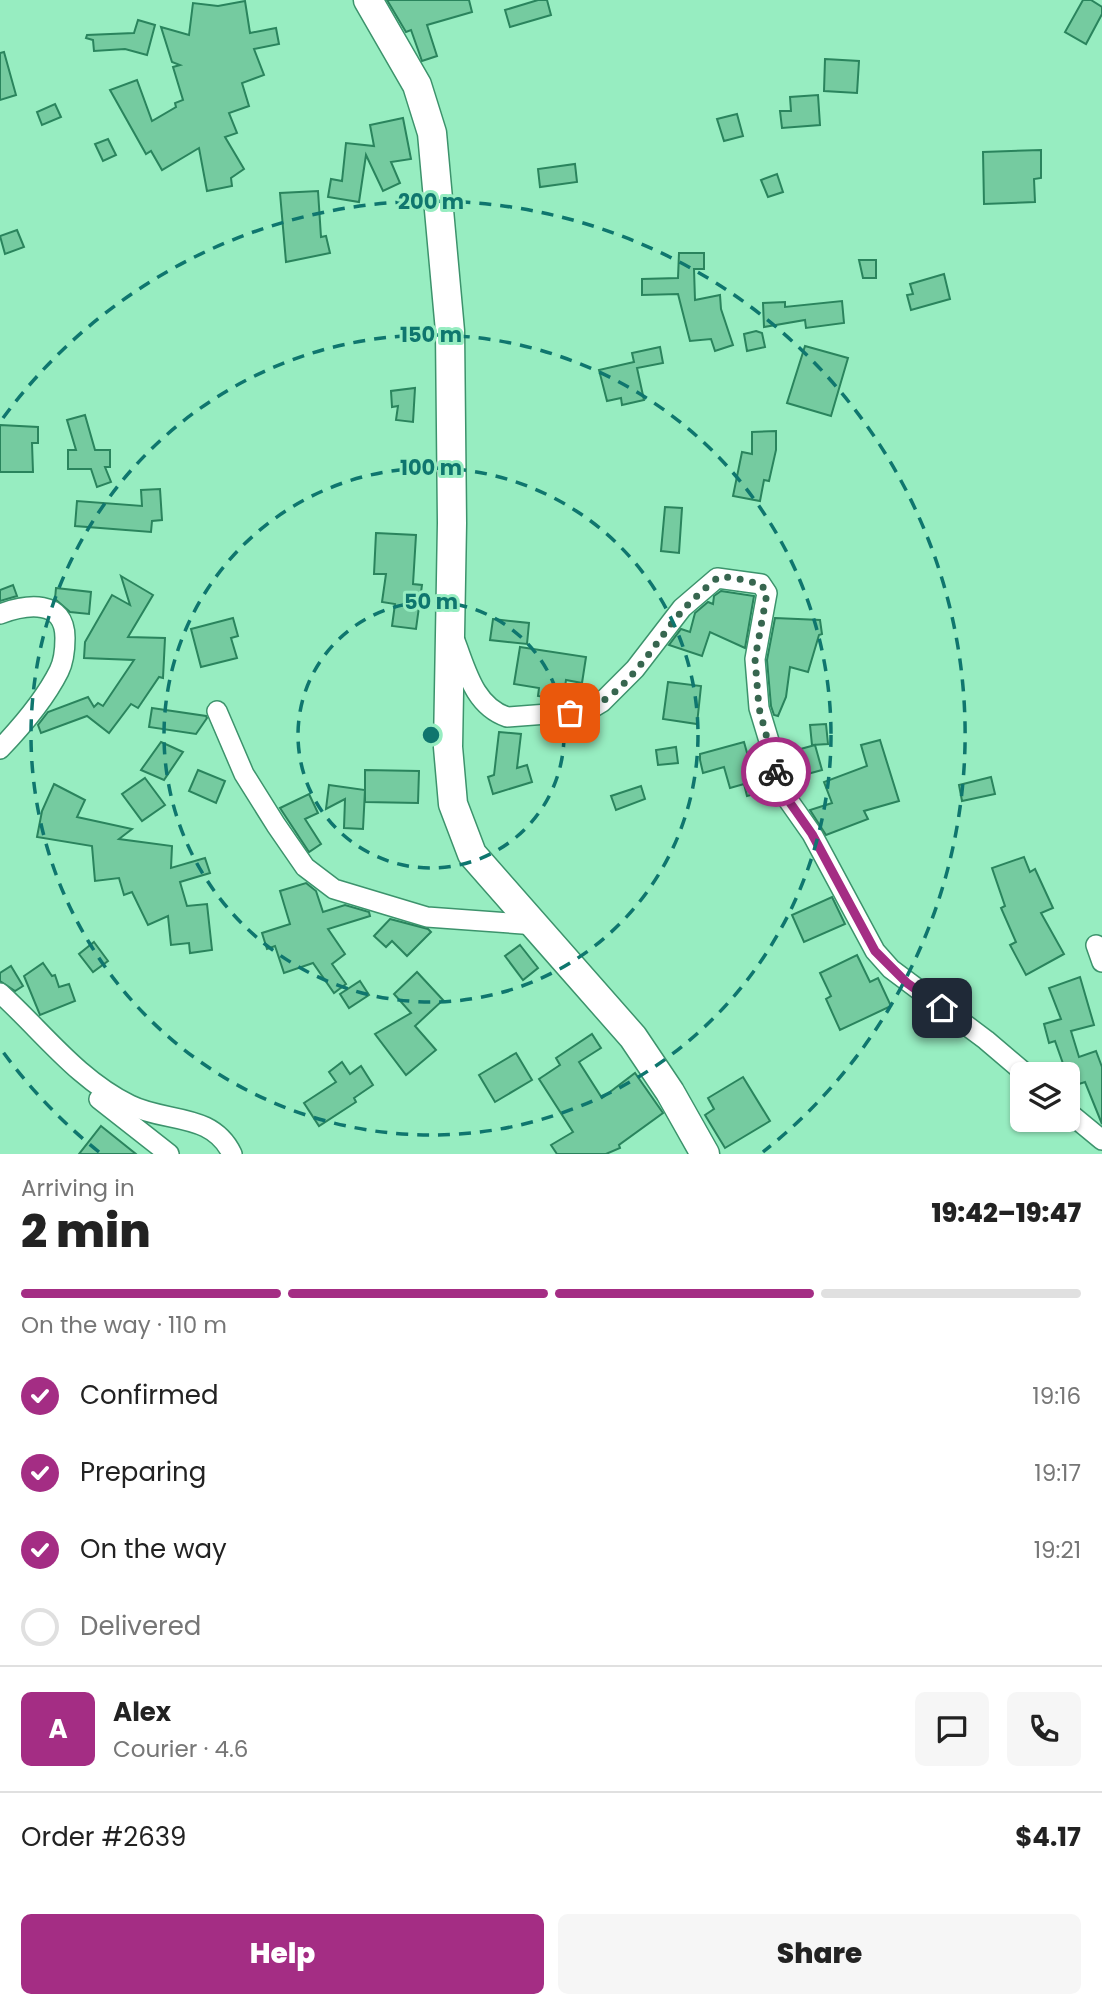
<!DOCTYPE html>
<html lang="en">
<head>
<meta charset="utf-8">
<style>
  :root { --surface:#fff; --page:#f6f6f6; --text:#222; --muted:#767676; --line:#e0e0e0; --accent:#a42d84 }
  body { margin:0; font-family:Poppins,sans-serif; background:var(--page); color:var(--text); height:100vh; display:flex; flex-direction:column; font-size:26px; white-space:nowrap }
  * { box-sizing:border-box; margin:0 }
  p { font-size:23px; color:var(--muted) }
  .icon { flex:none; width:38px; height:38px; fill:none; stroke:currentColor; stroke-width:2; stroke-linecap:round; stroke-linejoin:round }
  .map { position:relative; height:1154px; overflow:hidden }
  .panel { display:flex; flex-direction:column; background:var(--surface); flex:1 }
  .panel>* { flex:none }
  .buttons { position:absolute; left:1010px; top:1062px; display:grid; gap:14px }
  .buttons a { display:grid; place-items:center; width:70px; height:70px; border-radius:10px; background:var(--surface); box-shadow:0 2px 5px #0004; font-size:35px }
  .pin { position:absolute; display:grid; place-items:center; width:60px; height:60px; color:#fff; margin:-30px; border-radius:14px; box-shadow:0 4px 10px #0006 }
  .courier { position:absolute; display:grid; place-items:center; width:70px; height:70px; margin:-35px; border:5px solid #a42d84; border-radius:50%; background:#fff; color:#222; box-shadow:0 2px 9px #0007 }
  .headline em { font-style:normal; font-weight:800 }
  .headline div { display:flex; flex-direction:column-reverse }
  .headline { display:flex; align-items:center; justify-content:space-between; height:119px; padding:0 21px }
  h1 { font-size:46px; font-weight:800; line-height:52px }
  .bar { display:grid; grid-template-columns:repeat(4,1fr); gap:10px 7px; align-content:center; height:84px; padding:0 21px }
  .bar i { height:9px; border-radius:5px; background:var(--line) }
  .bar .on { background:var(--accent) }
  .bar p { grid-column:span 4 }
  .line { display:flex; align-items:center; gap:18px; padding:0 21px; border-top:2px solid var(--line) }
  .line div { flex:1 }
  .round { display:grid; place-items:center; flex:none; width:74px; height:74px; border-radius:10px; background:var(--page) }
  ol { padding:0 21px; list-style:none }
  li { display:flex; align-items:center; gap:21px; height:77px }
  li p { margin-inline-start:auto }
  li .icon { padding:7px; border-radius:50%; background:var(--accent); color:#fff; stroke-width:4 }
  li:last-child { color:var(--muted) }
  li i { width:38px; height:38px; border:4px solid var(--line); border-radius:50% }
  .button { display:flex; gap:14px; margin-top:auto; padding:14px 21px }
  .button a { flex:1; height:80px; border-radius:10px; background:var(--accent); color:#fff; font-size:28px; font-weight:800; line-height:80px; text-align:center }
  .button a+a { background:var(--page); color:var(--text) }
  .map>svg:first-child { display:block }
  .building { fill:#75cba0; stroke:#2a845d; stroke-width:2 }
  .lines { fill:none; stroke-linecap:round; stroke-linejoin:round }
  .street-casing { stroke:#3c936c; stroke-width:22 }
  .secondary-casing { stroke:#3c936c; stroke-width:31 }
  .street { stroke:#fff; stroke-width:19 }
  .secondary { stroke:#fff; stroke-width:28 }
  .done { stroke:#37664f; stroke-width:7; stroke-dasharray:0 12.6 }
  .route { stroke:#a42d84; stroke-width:9 }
  .ring { fill:none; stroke:#0f766e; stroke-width:3.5; stroke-dasharray:12 9 }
  .centre { fill:#0f766e; stroke:#97edc1; stroke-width:3.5 }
  .ring-label { font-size:21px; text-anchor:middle; font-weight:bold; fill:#0f766e; stroke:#97edc1; stroke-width:6; stroke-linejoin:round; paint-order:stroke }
</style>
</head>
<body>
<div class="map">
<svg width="1102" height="1154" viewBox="0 0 1102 1154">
  <rect width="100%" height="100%" fill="#97edc1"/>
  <g class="building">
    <path d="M387 0H469L472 12 427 25 437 56 422 61 411 30 406 32Z"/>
    <path d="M538 0H547L551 15 510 27 505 10Z"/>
    <path d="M1083 0H1091L1102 7V14L1086 44 1065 32Z"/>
    <path d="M245 1 250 33 276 28 279 44 254 49 264 75 242 83 249 106 229 113 237 133 225 137 244 169 231 178 232 186 207 191 199 148 162 170 151 151 146 154 110 90 137 80 152 121 176 107 175 103 183 100 173 67 180 65 172 62 161 27 189 35 193 3 218 6Z"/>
    <path d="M138 20 155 25 147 55 125 49 94 51 93 40 86 38 87 35 134 33Z"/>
    <path d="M4 52 16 95 0 100V53Z"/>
    <path d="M825 59 859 61 857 93 824 91Z"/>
    <path d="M818 95 820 125 782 128 780 111H791L790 97Z"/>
    <path d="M55 104 61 117 42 125 37 112Z"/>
    <path d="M737 114 743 136 724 141 717 119Z"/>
    <path d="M403 118 411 159 391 162 400 183 383 191 366 155 359 202 328 197 331 179 342 181 346 143 374 146 370 125Z"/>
    <path d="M108 139 116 155 103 161 95 144Z"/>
    <path d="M1041 150V178L1034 179 1035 202 984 204 983 152Z"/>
    <path d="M575 164 577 182 540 187 538 169Z"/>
    <path d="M777 174 783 192 768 197 761 180Z"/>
    <path d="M318 191 321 237 326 236 330 253 286 262 280 193Z"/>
    <path d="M17 230 24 247 5 254 0 236Z"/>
    <path d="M679 253H704V269H694L695 300 720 295 721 309 733 345 715 351 711 339 690 341 678 294 642 295V279L678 278Z"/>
    <path d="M859 260H876V278H863Z"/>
    <path d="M944 274 950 299 911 310 907 295 913 294 910 284Z"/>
    <path d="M842 301 844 323 806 328 805 320 764 327 763 303 785 302V307Z"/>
    <path d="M756 331 762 333 765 347 747 351 744 334Z"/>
    <path d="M805 346 848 358 831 416 787 403Z"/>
    <path d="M660 347 663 363 637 368 644 400 622 405 621 398 607 401 599 370 634 362 632 353Z"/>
    <path d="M415 388 413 422 396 420 398 406 392 407 391 391Z"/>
    <path d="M85 415 95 450H110V467H105L111 482 97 487 91 469H68V450H76L67 420Z"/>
    <path d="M0 425 38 427V443H32L33 472H0Z"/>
    <path d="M776 431V450L769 481 764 480 760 501 733 496 742 452 752 454V432Z"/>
    <path d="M160 489 162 520 152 521 151 532 75 526 77 501 142 506 141 490Z"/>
    <path d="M665 507 682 508 679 553 661 551Z"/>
    <path d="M376 533 416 535 413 584 422 585 416 629 392 626 395 604 382 602 386 574H374Z"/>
    <path d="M121 576 153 595 128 637 165 638 163 678 159 677 138 708 131 704 109 733 87 716 41 733 38 725 48 712 88 697 94 707 98 703 103 706 134 660 84 658 85 642 112 595 130 605Z"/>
    <path d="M13 585 17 596 0 601V590Z"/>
    <path d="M56 588 91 592 89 614 70 612 55 599Z"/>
    <path d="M721 591 754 596 745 648 710 632 702 656 669 645 681 629 690 632 695 613 708 602 713 604 714 596Z"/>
    <path d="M233 618 238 636 231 638 237 658 201 667 191 629Z"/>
    <path d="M775 618 820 620 822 634 819 635 808 672 790 667 786 697 778 716 774 715 771 706 767 660Z"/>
    <path d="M493 619 529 623 527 644 490 640Z"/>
    <path d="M520 647 586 657 582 683 566 680 563 700 538 696 539 688 514 684Z"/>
    <path d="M668 682 701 686 697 724 663 719Z"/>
    <path d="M152 708 206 716 207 718 196 734 149 727Z"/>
    <path d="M826 724 828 744 812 745 810 725Z"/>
    <path d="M499 732 521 734 517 768 527 765 532 782 493 794 488 777 494 775Z"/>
    <path d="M880 740 899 801 864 811 868 819 826 835 810 810 832 803 824 782 867 766 861 745Z"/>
    <path d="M161 742 183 752 164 780 141 770Z"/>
    <path d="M744 742 751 767 759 765 766 791 747 796 744 784 730 788 724 767 703 773 700 760V754Z"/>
    <path d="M815 745 822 770 793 778 786 753Z"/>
    <path d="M676 747 678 763 658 765 656 750Z"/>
    <path d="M198 770 225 781 216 803 189 791Z"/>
    <path d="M365 770 419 771 418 803 365 802Z"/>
    <path d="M991 777 995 794 962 801 959 785Z"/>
    <path d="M145 778 165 805 142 821 122 794Z"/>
    <path d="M54 784 85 800 77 817 132 829 119 839 172 846 171 868 205 858 210 873 180 882 187 906 207 904 212 950 190 953 189 943 171 945 168 916 148 925 132 892 124 895 119 878 95 881 92 846 37 837 42 811Z"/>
    <path d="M329 785 365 790 363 829 344 828 345 799 326 809Z"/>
    <path d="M641 786 645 799 616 810 611 796Z"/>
    <path d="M309 794 318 813 305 819 321 844 309 852 280 808Z"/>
    <path d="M1024 857 1030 872 1035 869 1053 908 1041 913 1064 954 1026 975 1010 945 1016 942 1001 908 1005 906 992 868Z"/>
    <path d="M306 883 316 891 323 912 345 905 369 912 370 916 328 929 345 954 332 964 346 984 334 993 313 963 284 973 275 946 267 949 262 933 290 924 280 891Z"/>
    <path d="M832 897 845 924 804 942 792 915Z"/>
    <path d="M390 919 428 929 431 932 407 956 392 941 386 947 374 936Z"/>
    <path d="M94 942 108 961 93 972 79 954Z"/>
    <path d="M520 945 538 968 523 980 505 956Z"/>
    <path d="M857 955 870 982 878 978 891 1006 840 1030 826 999 831 996 820 973Z"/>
    <path d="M43 963 52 976 55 975 59 987 69 984 75 1001 40 1015 24 976Z"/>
    <path d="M11 966 23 986 15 991 0 981V973Z"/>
    <path d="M417 972 443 1000 415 1026 436 1050 406 1075 375 1034 411 1013 394 994Z"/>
    <path d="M1080 977 1094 1025 1071 1031 1079 1057 1096 1051 1102 1067V1124L1085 1082 1079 1084 1074 1069 1066 1072 1055 1041 1049 1043 1044 1024 1061 1019 1049 988Z"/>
    <path d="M360 981 369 995 349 1008 340 994Z"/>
    <path d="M592 1034 601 1048 579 1062 602 1098 635 1073 663 1113 619 1145 620 1148 606 1154H557L551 1145 573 1132 539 1079 560 1065 556 1058Z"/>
    <path d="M516 1053 532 1080 495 1102 479 1075Z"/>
    <path d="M342 1062 350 1074 361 1066 373 1085 354 1098 356 1102 319 1126 304 1103 336 1082 329 1072Z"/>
    <path d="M743 1077 770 1121 725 1148 705 1115 714 1109 708 1098Z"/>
    <path d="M101 1126 136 1154H79Z"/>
  </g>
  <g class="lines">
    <g class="street-casing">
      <g id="street">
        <path d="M0 614C27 604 65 599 65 638 65 649 64 661 59 671 45 699 22 726 0 749"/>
        <path d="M455 641C466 669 474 706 507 717L587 711 602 702 635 669 682 608 717 578 761 584 767 593 755 659 759 708 786 797 812 834 875 951 891 969 986 1040 1026 1074"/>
        <path d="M217 711 244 774 276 825 305 867 334 889 427 917 536 925"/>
        <path d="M1096 945 1102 962"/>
        <path d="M0 993C42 1031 77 1079 130 1105 166 1123 212 1112 232 1154"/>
        <path d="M99 1099 169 1154"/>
        <path d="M1068 1112 1102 1140"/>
      </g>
    </g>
    <g class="secondary-casing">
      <path id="secondary" d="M368 0 417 85 432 133 450 331 452 523 448 747 453 804 472 854 633 1037 670 1092 705 1154"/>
    </g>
    <use href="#street" class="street"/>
    <use href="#secondary" class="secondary"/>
  </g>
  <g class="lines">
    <path class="done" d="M570 713C630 705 656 631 698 595 703 591 712 581 718 578 731 575 748 582 761 584L767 593 755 659 759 708 776 772"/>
    <path class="route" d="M776 772 786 797 812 834 875 951 907 983 942 1008"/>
  </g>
  <g class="ring">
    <circle cx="431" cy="735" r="133"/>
    <circle cx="431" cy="735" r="267"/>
    <circle cx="431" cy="735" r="400"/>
    <path d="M99 1152A533 533 0 0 1 3 1052M3 418A533 533 0 1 1 763 1152"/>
  </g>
  <circle cx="431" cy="735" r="10" class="centre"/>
  <g class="ring-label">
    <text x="431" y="209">200 m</text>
    <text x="431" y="342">150 m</text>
    <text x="431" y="475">100 m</text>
    <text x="431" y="609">50 m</text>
  </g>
</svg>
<div class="buttons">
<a><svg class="icon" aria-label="layers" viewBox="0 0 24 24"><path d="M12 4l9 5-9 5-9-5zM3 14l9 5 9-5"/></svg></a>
</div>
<div class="pin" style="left:570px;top:713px;background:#ea580c"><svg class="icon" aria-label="bag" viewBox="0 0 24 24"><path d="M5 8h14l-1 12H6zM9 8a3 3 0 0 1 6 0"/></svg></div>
<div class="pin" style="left:942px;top:1008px;background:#1f2937"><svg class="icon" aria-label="home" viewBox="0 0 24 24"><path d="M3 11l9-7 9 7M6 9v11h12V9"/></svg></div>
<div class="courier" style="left:776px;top:772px"><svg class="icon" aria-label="bike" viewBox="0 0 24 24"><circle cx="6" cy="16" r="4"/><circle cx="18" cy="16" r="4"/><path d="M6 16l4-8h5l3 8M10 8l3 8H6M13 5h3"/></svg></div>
</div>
<section class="panel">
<div class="headline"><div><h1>2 min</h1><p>Arriving in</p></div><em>19:42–19:47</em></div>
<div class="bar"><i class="on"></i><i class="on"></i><i class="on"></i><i></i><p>On the way · 110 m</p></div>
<ol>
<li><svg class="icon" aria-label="check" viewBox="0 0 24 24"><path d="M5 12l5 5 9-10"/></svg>Confirmed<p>19:16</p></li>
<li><svg class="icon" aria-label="check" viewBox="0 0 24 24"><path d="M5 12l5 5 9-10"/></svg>Preparing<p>19:17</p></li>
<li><svg class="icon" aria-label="check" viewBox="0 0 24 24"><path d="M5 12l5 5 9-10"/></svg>On the way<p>19:21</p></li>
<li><i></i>Delivered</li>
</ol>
<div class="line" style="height:126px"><b class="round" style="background:var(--accent);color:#fff">A</b><div><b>Alex</b><p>Courier · 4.6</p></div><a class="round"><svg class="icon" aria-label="chat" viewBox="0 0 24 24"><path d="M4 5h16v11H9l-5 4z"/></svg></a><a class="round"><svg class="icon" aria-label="phone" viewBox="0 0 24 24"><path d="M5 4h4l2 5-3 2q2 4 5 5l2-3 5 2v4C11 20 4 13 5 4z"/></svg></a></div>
<div class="line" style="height:91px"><div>Order #2639</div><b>$4.17</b></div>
<div class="button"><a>Help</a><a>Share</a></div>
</section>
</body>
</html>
